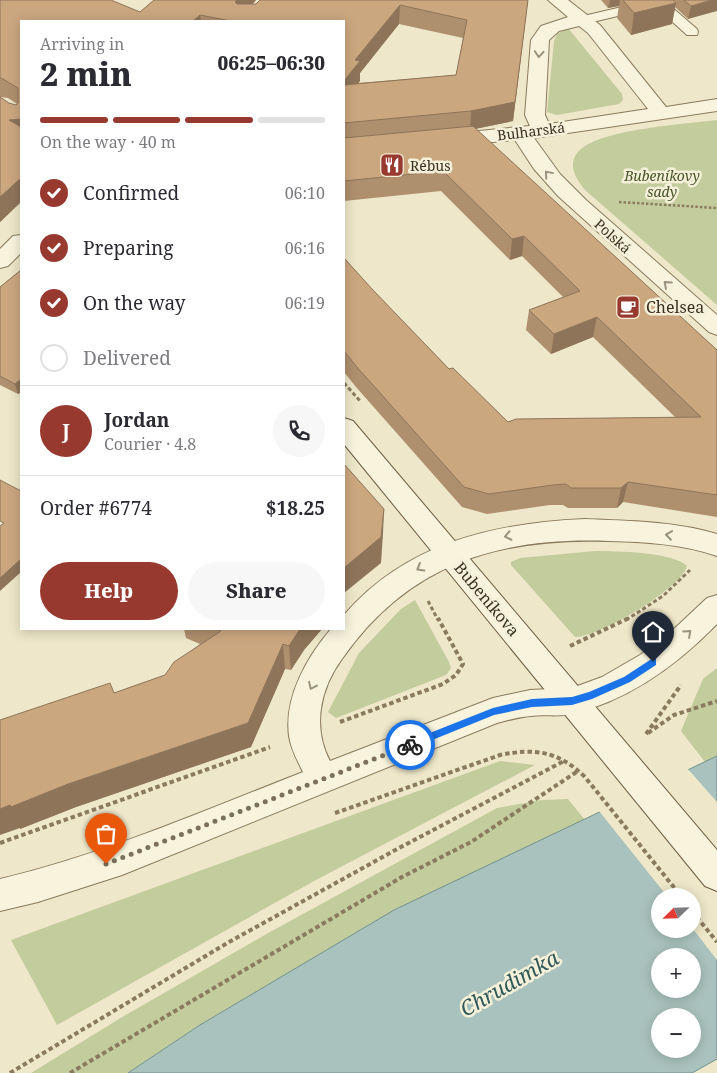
<!DOCTYPE html>
<html lang="en">
<head>
<meta charset="utf-8">
<style>
  :root { --surface:#fff; --page:#f7f7f7; --text:#2b2b33; --muted:#7c7c81; --line:#e1e1e2; --accent:#98392f }
  body { margin:0; font-family:"Noto Serif",serif; background:var(--page); color:var(--text); height:100vh; display:flex; flex-direction:column; font-size:19px; white-space:nowrap }
  * { box-sizing:border-box; margin:0 }
  p { font-size:16px; color:var(--muted) }
  .icon { flex:none; width:28px; height:28px; fill:none; stroke:currentColor; stroke-width:2; stroke-linecap:round; stroke-linejoin:round }
  .map { position:relative; flex:1; overflow:hidden }
  .drawer { position:absolute; left:20px; top:20px; width:325px; height:610px; display:flex; flex-direction:column; background:var(--surface); border-radius:0px; box-shadow:0 2px 12px #0003 }
  .drawer>* { flex:none }
  .needle { width:32px; rotate:247deg }
  .tools { position:absolute; left:651px; top:888px; display:grid; gap:10px }
  .tools a { display:grid; place-items:center; width:50px; height:50px; border-radius:50%; background:var(--surface); box-shadow:0 2px 12px #0003; font-size:25px }
  .pin { position:absolute; display:grid; place-items:center; width:42px; height:42px; color:#fff; margin:-51px -21px; border-radius:50% 50% 50% 0; rotate:-45deg; box-shadow:0 0 5px #0007 }
  .pin .icon { rotate:45deg }
  .courier { position:absolute; display:grid; place-items:center; width:50px; height:50px; margin:-25px; border:4px solid #1a73e8; border-radius:50%; background:#fff; color:#222; box-shadow:0 1px 6px #0007 }
  .head em { font-style:normal; font-weight:800 }
  .head div { display:flex; flex-direction:column-reverse }
  .head { display:flex; align-items:center; justify-content:space-between; height:85px; padding:0 20px }
  h1 { font-size:32px; font-weight:800; line-height:38px }
  .bar { display:grid; grid-template-columns:repeat(4,1fr); gap:8px 5px; align-content:center; height:60px; padding:0 20px }
  .bar i { height:6px; border-radius:4px; background:var(--line) }
  .bar .active { background:var(--accent) }
  .bar p { grid-column:span 4 }
  .line { display:flex; align-items:center; gap:12px; padding:0 20px; border-top:1px solid var(--line) }
  .line div { flex:1 }
  .round { display:grid; place-items:center; flex:none; width:52px; height:52px; border-radius:26px; background:var(--page) }
  ol { padding:0 20px; list-style:none }
  li { display:flex; align-items:center; gap:15px; height:55px }
  li p { margin-inline-start:auto }
  li .icon { padding:5px; border-radius:50%; background:var(--accent); color:#fff; stroke-width:4 }
  li:last-child { color:var(--muted) }
  li i { width:28px; height:28px; border:2px solid var(--line); border-radius:50% }
  .action { display:flex; gap:10px; margin-top:auto; padding:10px 20px }
  .action a { flex:1; height:58px; border-radius:30px; background:var(--accent); color:#fff; font-size:20px; font-weight:800; line-height:58px; text-align:center }
  .action a+a { background:var(--page); color:var(--text) }
  .map>svg:first-child { display:block }
  .green { fill:#c2cc9d }
  .water { fill:#aac2bd; stroke:#70918c; fill-rule:evenodd }
  .pier { fill:#eee7c9 }
  .lines { fill:none; stroke-linecap:round; stroke-linejoin:round }
  .lane-casing { stroke:#8a7a5e; stroke-width:2 }
  .street-casing { stroke:#8a7a5e; stroke-width:2 }
  .secondary-casing { stroke:#6c5b41; stroke-width:2 }
  .path-far2 { stroke:#8a7a5e; stroke-width:2.5; stroke-dasharray:2.5 2; stroke-linecap:butt }
  .path-far1 { stroke:#8a7a5e; stroke-width:3; stroke-dasharray:4 2.5; stroke-linecap:butt }
  .path { stroke:#8a7a5e; stroke-width:4; stroke-dasharray:4.5 3; stroke-linecap:butt }
  .lane { fill:#f8f3dc; fill-rule:evenodd }
  .street { fill:#f8f3dc; fill-rule:evenodd }
  .secondary { fill:#f8f3dc; fill-rule:evenodd }
  .wall { fill:#af906e; fill-rule:evenodd }
  .shaded-wall { fill:#8e755a }
  .building { fill:#cba780; stroke:#8e755a }
  .oneway { stroke:#9a927e }
  .route { fill:#1a73e8 }
  .done { stroke:#7a705c; stroke-width:5; stroke-dasharray:0 9 }
  .labels { text-anchor:middle; dominant-baseline:central; stroke-width:5; stroke-linejoin:round; paint-order:stroke }
  .far-street-label { font-size:14px; fill:#3b3021; stroke:#f5f0d9 }
  .far-poi-label { font-size:14px; fill:#3b3021; stroke:#f5f0d9; text-anchor:start }
  .far-park-label { font-size:14px; font-style:italic; fill:#465728; stroke:#f5f0d9 }
  .poi-label { font-size:16px; fill:#3b3021; stroke:#f5f0d9; text-anchor:start }
  .street-label { font-size:16px; fill:#3b3021; stroke:#f5f0d9 }
  .near-water-label { font-size:21px; font-style:italic; fill:#31595a; stroke:#f5f0d9 }
</style>
</head>
<body>
<div class="map">
<svg width="717" height="1073" viewBox="0 0 717 1073">
  <rect width="100%" height="100%" fill="#eee7c9"/>
  <g class="green">
    <path d="M568 28 622 94 623 100 619 104 557 115 547 112 554 41 557 34Z"/>
    <path d="M717 120V305L585 190C576 179 567 165 578 152 597 129 687 124 717 120Z"/>
    <path d="M595 551C615 551 673 552 687 566 682 588 597 638 575 637L511 565V562L520 558Z"/>
    <path d="M415 600 449 662 451 668 446 675 336 718 328 712 359 653 401 609Z"/>
    <path d="M717 668V756L705 762 681 731 703 679Z"/>
    <path d="M500 761 535 765 314 881 57 1025 11 940Z"/>
    <path d="M568 799 585 820 394 910 200 1025 128 1073H31L124 1016 270 932 497 808 542 800Z"/>
  </g>
  <path class="water" d="M717 756V1059L692 1073H128L200 1025 394 910ZM660 896H692V929H660ZM660 956H692V989H660ZM660 1016H692V1049H660Z"/>
  <path class="pier" d="M687 768 717 802V960L693 929 692 896H667L599 811Z"/>
  <g class="lines">
    <g class="lane-casing">
      <path id="lane" d="M652 0H674L668 4 697 29 698 32 697 35H687L656 7 584 24 578 20 579 17Z"/>
    </g>
    <g class="street-casing">
      <g id="street">
        <path d="M548 0H568L600 25 666 107 717 99V111L534 138 560 174 586 200 717 315V335L709 332 558 196 534 169 515 140 447 146 440 144 437 140 440 136 447 134 530 126 525 115 531 40 541 26 568 17ZM579 26 588 33 648 109 549 124 545 115 549 40 559 31Z"/>
        <path d="M21 235V253L8 266 0 268V249L13 236Z"/>
        <path d="M585 519C629 521 674 521 717 534V556C682 544 646 542 609 541 498 537 408 564 342 659 320 689 312 727 330 761L493 698 530 690 572 688 602 677 640 655 675 628 707 598 717 595V624C676 666 629 700 572 714 559 717 544 714 531 716 519 717 508 720 497 723L122 875 38 902 0 911V879C105 854 203 811 303 772 297 760 291 749 289 736 284 697 307 657 331 629H344V615C406 543 494 523 585 519Z"/>
      </g>
    </g>
    <g class="secondary-casing">
      <path id="secondary" d="M344 418 353 421 717 850V891L705 886 344 444Z"/>
    </g>
    <path class="path-far2" d="M619 202 717 208"/>
    <g class="path-far1">
      <path d="M344 383 360 401"/>
      <path d="M428 601 438 620"/>
      <path d="M626 620 663 596 690 570"/>
    </g>
    <g class="path">
      <path d="M570 646 629 618"/>
      <path d="M340 722 443 684 456 675 463 664 438 618"/>
      <path d="M648 733 674 715 717 701"/>
      <path d="M646 734 681 685"/>
      <path d="M335 813 500 755C536 748 558 751 585 777L681 896"/>
      <path d="M0 843 270 747"/>
      <path d="M692 911 717 942"/>
      <path d="M10 1073 229 942 399 848 564 761"/>
      <path d="M70 1073 402 877 471 842 578 771"/>
    </g>
    <use href="#lane" class="lane"/>
    <use href="#street" class="street"/>
    <use href="#secondary" class="secondary"/>
  </g>
  <g class="wall">
    <path d="M0 0 140 12 154 0H256L253 4 528 0 513 121 475 129 717 350V517L623 502 617 508H568L563 505H550L487 514 462 507 356 387 344 372V258L372 289 449 369 508 422 675 417 593 337 551 354 526 330 529 310 563 297 522 256 510 260 441 191 344 201V21H21V202L0 222V97L9 103 16 105 17 104 8 98 0 97ZM399 24 463 38 456 75 358 83 360 81V73Z"/>
    <path d="M601 0H717L688 19 675 7 672 24 631 35 617 18 619 6 608 8Z"/>
    <path d="M21 270V392L18 394 0 385V287Z"/>
    <path d="M184 629H322L304 650 291 670 285 669 251 747 76 807 20 829V828L114 693 165 675 200 644 186 638Z"/>
  </g>
  <g class="shaded-wall">
    <path d="M237 0H256L236 21 235 2Z"/>
    <path d="M528 0 513 121 470 130 471 111Z"/>
    <path d="M610 0H620L619 6 608 8Z"/>
    <path d="M712 0H717V11L688 19 691 6Z"/>
    <path d="M676 3 672 24 631 35 634 13Z"/>
    <path d="M400 5 399 24 360 73V81L344 101V81L355 60Z"/>
    <path d="M200 15 201 21H193Z"/>
    <path d="M21 119V139L9 120Z"/>
    <path d="M21 178V202L0 222V197Z"/>
    <path d="M524 236 522 256 510 260 512 239Z"/>
    <path d="M597 317 593 337 551 354 554 334Z"/>
    <path d="M21 379V392L18 394 15 384Z"/>
    <path d="M628 482 623 502 617 508 621 488Z"/>
    <path d="M384 509 383 534 381 563 344 593V568Z"/>
    <path d="M21 559V572L0 591V578Z"/>
    <path d="M300 629H322L304 650 291 670 289 646Z"/>
    <path d="M283 644 285 669 251 747 76 807 20 829V828L0 835V809Z"/>
  </g>
  <g class="building">
    <path d="M0 0H111L140 12 154 0H237L235 2 237 4H256L260 0H528L515 102 471 111 344 123V85L456 75 467 20 400 5 355 60 360 61 344 81V21H231L200 15 193 21H21V119L9 120 21 127V178L0 197V97L9 103 16 105 18 103V88L3 79 0 78Z"/>
    <path d="M623 0H673L676 3 634 13Z"/>
    <path d="M684 0H712L691 6Z"/>
    <path d="M473 126 717 350V495L628 482 621 488H571L566 484 553 485 489 494 464 487 356 366 344 351V258L372 289 449 369 453 368 508 422 516 419 701 417 597 317 554 334 529 310 580 291 524 236 512 239 443 171 344 181V138Z"/>
    <path d="M21 270V379L15 384 0 376V287Z"/>
    <path d="M344 464 384 509 381 537 344 568Z"/>
    <path d="M0 480 21 491V559L0 578V526L4 523 0 521Z"/>
    <path d="M216 629H300L289 646 283 644 248 723 68 784 11 807 10 805 0 809V720L110 683 114 693 165 675 174 662 221 631Z"/>
  </g>
  <defs><path id="oneway-chevron" d="M-2-3.5L2.5 0L-2 3.5" fill="none" stroke-width="1.6" stroke-linecap="round" stroke-linejoin="round" transform="scale(1.25)"/></defs>
  <g class="oneway">
    <use href="#oneway-chevron" transform="translate(539 54) rotate(94)"/>
    <use href="#oneway-chevron" transform="translate(548 174) rotate(-130)"/>
    <use href="#oneway-chevron" transform="translate(667 284) rotate(-138)"/>
    <use href="#oneway-chevron" transform="translate(669 535) rotate(-172)"/>
    <use href="#oneway-chevron" transform="translate(508 536) rotate(168)"/>
    <use href="#oneway-chevron" transform="translate(420 568) rotate(150)"/>
    <use href="#oneway-chevron" transform="translate(688 633) rotate(-42)"/>
    <use href="#oneway-chevron" transform="translate(312 686) rotate(115)"/>
  </g>
  <path class="route" d="M653 658 656 659V665L630 682 592 699 572 705 532 707 494 715 410 749 406 745 407 742 493 708 532 699 572 697 589 692 624 677Z"/>
  <g class="lines">
    <path class="done" d="M106 864 410 745"/>
  </g>
  <defs>
    <g id="restaurant-square" transform="scale(1.25)"><rect x="-9" y="-9" width="18" height="18" rx="4" fill="#98392f" stroke="#f5f0d9"/><path d="M-5-6h1v4h1v-4h1v4h1v-4h1v5L-1.5 .5V6h-2V.5L-5-1ZM5-6V6H3V1.5H1.5Q1.5-4 5-6Z" fill="#fff"/></g>
    <g id="cafe-square" transform="scale(1.25)"><rect x="-9" y="-9" width="18" height="18" rx="4" fill="#98392f" stroke="#f5f0d9"/><path d="M-5.5-4.5H6V0H3Q3 3.5 0 3.5H-2.5Q-5.5 3.5-5.5 0ZM3-3.2v2h1.7v-2ZM-6 4.5H4V6H-6Z" fill="#fff"/></g>
  </defs>
  <g fill-rule="evenodd">
    <use href="#restaurant-square" x="392" y="165"/>
    <use href="#cafe-square" x="628" y="307"/>
  </g>
  <g class="labels">
    <g class="far-street-label">
      <text transform="translate(531 131) rotate(-7)">Bulharská</text>
      <text transform="translate(613 236) rotate(42)">Polská</text>
    </g>
    <g class="far-poi-label">
      <text x="410" y="165">Rébus</text>
    </g>
    <g class="far-park-label">
      <text x="662" y="175">Bubeníkovy<tspan x="662" dy="16">sady</tspan></text>
    </g>
    <g class="poi-label">
      <text x="646" y="307">Chelsea</text>
    </g>
    <g class="street-label">
      <text transform="translate(487 599) rotate(50)">Bubeníkova</text>
    </g>
    <g class="near-water-label">
      <text transform="translate(509 983) rotate(-30)">Chrudimka</text>
    </g>
  </g>
</svg>
<div class="tools">
<a><svg class="needle" viewBox="-14 -14 28 28"><path d="M0-13l5 13h-10z" fill="#e53935"/><path d="M0 13l5-13h-10z" fill="#7c7c81"/></svg></a>
<a>+</a>
<a>−</a>
</div>
<div class="pin" style="left:106px;top:864px;background:#ea580c"><svg class="icon" aria-label="bag" viewBox="0 0 24 24"><path d="M5 8h14l-1 12H6zM9 8a3 3 0 0 1 6 0"/></svg></div>
<div class="pin" style="left:653px;top:662px;background:#1f2937"><svg class="icon" aria-label="home" viewBox="0 0 24 24"><path d="M3 11l9-7 9 7M6 9v11h12V9"/></svg></div>
<div class="courier" style="left:410px;top:745px"><svg class="icon" aria-label="bike" viewBox="0 0 24 24"><circle cx="6" cy="16" r="4"/><circle cx="18" cy="16" r="4"/><path d="M6 16l4-8h5l3 8M10 8l3 8H6M13 5h3"/></svg></div>
<section class="drawer">
<div class="head"><div><h1>2 min</h1><p>Arriving in</p></div><em>06:25–06:30</em></div>
<div class="bar"><i class="active"></i><i class="active"></i><i class="active"></i><i></i><p>On the way · 40 m</p></div>
<ol>
<li><svg class="icon" aria-label="check" viewBox="0 0 24 24"><path d="M5 12l5 5 9-10"/></svg>Confirmed<p>06:10</p></li>
<li><svg class="icon" aria-label="check" viewBox="0 0 24 24"><path d="M5 12l5 5 9-10"/></svg>Preparing<p>06:16</p></li>
<li><svg class="icon" aria-label="check" viewBox="0 0 24 24"><path d="M5 12l5 5 9-10"/></svg>On the way<p>06:19</p></li>
<li><i></i>Delivered</li>
</ol>
<div class="line" style="height:90px"><b class="round" style="background:var(--accent);color:#fff">J</b><div><b>Jordan</b><p>Courier · 4.8</p></div><a class="round"><svg class="icon" aria-label="phone" viewBox="0 0 24 24"><path d="M5 4h4l2 5-3 2q2 4 5 5l2-3 5 2v4C11 20 4 13 5 4z"/></svg></a></div>
<div class="line" style="height:65px"><div>Order #6774</div><b>$18.25</b></div>
<div class="action"><a>Help</a><a>Share</a></div>
</section>
</div>
</body>
</html>
